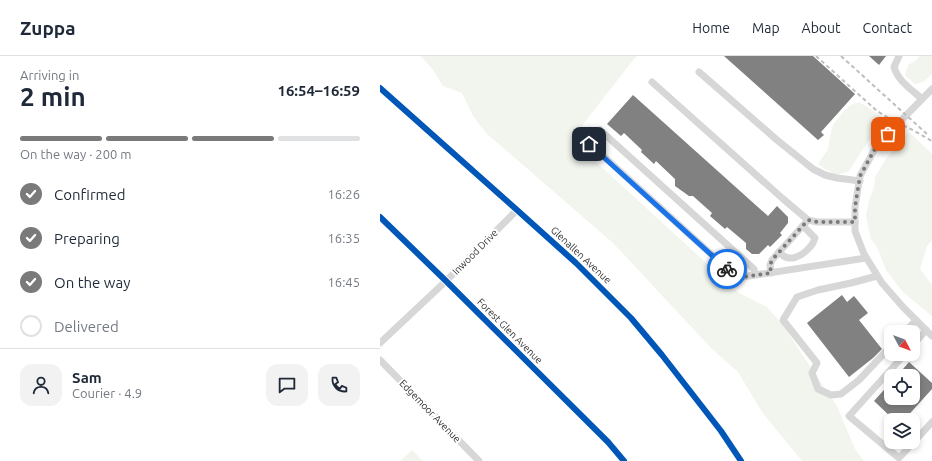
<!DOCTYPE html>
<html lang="en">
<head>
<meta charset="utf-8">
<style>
  :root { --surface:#fff; --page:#f2f2f3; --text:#1f2937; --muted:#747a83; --line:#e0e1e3; --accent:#7a7a7a }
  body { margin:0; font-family:Ubuntu,sans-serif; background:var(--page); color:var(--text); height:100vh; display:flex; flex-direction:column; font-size:15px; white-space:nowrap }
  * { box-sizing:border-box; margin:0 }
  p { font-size:13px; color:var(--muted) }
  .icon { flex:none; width:22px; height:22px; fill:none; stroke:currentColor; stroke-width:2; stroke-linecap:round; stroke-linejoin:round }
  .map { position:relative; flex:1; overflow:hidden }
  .sheet { display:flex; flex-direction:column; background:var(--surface); width:380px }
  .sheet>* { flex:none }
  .needle { width:26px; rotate:131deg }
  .controls { position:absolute; left:504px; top:269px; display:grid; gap:8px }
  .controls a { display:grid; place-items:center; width:36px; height:36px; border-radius:8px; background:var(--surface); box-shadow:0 2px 6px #0003; font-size:20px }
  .pin { position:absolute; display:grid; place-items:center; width:34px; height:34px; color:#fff; margin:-17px; border-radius:8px; box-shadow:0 2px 6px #0006 }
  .courier { position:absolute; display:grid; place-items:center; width:40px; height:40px; margin:-20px; border:3px solid #1a73e8; border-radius:50%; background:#fff; color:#222; box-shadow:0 1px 5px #0007 }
  .head em { font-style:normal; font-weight:700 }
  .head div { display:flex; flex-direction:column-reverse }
  .head { display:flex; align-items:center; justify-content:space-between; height:68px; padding:0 20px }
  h1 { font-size:26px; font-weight:700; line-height:30px }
  .bar { display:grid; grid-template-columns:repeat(4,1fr); gap:6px 4px; align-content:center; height:48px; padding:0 20px }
  .bar i { height:5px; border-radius:3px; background:var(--line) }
  .bar .selected { background:var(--accent) }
  .bar p { grid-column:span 4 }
  .line { display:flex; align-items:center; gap:10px; padding:0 20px; border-top:1px solid var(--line) }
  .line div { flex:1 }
  .round { display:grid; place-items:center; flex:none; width:42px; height:42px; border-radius:12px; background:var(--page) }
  ol { padding:0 20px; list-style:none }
  li { display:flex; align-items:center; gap:12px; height:44px }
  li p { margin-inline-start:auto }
  li .icon { padding:4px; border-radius:50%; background:var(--accent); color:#fff; stroke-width:4 }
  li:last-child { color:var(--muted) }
  li i { width:22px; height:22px; border:2px solid var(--line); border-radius:50% }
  header { display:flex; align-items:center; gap:24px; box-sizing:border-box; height:56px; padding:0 20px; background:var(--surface); border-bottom:1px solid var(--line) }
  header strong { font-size:19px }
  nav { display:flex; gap:22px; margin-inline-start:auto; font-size:14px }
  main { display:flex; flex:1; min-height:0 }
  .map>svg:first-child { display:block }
  .green { fill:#f1f5ed }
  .building { fill:#818181 }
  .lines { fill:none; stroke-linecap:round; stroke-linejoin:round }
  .minor { stroke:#d7d7d7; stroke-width:7 }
  .rail { stroke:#bebebe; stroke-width:2; stroke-dasharray:4 3; stroke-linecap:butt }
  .cycleway-casing { stroke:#fff; stroke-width:8 }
  .cycleway { stroke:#0057b8; stroke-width:6 }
  .done { stroke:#7a7a7a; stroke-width:4; stroke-dasharray:0 7.2 }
  .route { stroke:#1a73e8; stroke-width:5 }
  .labels { text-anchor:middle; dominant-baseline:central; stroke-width:4; stroke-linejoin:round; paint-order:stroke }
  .street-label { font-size:10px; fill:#333; stroke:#fff }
</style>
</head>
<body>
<header>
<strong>Zuppa</strong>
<nav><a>Home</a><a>Map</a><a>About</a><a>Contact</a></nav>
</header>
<main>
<section class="sheet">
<div class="head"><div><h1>2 min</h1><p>Arriving in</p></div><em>16:54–16:59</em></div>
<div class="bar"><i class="selected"></i><i class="selected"></i><i class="selected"></i><i></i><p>On the way · 200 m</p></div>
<ol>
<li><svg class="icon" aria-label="check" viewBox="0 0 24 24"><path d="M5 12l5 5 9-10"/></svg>Confirmed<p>16:26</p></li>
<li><svg class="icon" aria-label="check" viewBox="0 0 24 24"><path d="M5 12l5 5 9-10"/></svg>Preparing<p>16:35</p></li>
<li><svg class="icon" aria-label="check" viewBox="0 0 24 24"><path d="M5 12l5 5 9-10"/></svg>On the way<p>16:45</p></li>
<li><i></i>Delivered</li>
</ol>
<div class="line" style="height:72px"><a class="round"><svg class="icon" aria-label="person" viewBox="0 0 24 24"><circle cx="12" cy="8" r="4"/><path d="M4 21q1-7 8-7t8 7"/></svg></a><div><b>Sam</b><p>Courier · 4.9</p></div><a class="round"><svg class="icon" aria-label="chat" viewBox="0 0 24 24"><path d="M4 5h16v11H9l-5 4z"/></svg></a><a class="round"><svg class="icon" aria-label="phone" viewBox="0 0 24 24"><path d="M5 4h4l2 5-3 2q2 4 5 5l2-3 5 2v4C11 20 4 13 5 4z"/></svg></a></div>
</section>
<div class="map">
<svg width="552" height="405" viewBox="0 0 552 405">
  <rect width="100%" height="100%" fill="#fff"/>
  <g class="green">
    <path d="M41 0H257L250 8 194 80 204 95 359 237 387 251 404 270 421 297 457 350 475 393 484 405H422L382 356 358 316 331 292 233 187 106 77 93 60 82 37 63 30 53 14Z"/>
    <path d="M540 0H552V18L543 26 535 28 525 19 528 9 535 5Z"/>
    <path d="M479 46 497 57 507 65 487 87 469 115 457 119 445 113 438 108 448 93 450 80 453 69 464 55 471 49Z"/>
    <path d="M529 76 552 98V184L547 190 540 213 552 229V260L541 251 523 236 506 214 498 193 491 183 488 170 486 159 489 145 494 131 495 121 506 103 524 81Z"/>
    <path d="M32 394 43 405H20Z"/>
  </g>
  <g class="building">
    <path d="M344 0H433L475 38 441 76 444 79 438 84Z"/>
    <path d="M489 0H506L499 9Z"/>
    <path d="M253 39 388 160 397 150 408 161V167L400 177 402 179 390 191 388 189 379 198H372L366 193V187L347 171 345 173 330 160 332 157 313 140H309L295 130V123L276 105 274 108 261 96 262 94 244 77 241 80 227 68Z"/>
    <path d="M462 239 467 246 474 240 488 257 479 264 502 293 493 302 469 321 427 267Z"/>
    <path d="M529 306 552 327V333L524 364H514L494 345 511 326V342H533V320H517Z"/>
  </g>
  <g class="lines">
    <g class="minor">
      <path d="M519 0 514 11C518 25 531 33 542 43"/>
      <path d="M319 16 397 84 433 113 445 119 457 122 480 125"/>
      <path d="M272 26 402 142 428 164 437 166H475"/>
      <path d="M0 32 137 154 196 207 251 262 282 299 341 375 361 405"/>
      <path d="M552 33 497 89 480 120 475 151V175L484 198 502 227 523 251 552 280"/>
      <path d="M0 161 66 225 228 386 244 405"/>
      <path d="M399 196C409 208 422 200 430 191 433 188 434 186 435 182L423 170"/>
      <path d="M391 217 390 209 392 204 428 164"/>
      <path d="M375 219 374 213 220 74 209 87 354 219 362 221 486 202"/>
      <path d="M497 220 471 227 438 234 417 241 403 264 437 307 432 317 438 333 451 339 461 338 479 324 511 290"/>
      <path d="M525 276 536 264"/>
      <path d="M0 287 66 225 137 154"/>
      <path d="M533 289 546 274"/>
      <path d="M525 298 469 360 519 402 552 366"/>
      <path d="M0 304 99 405"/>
    </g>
    <g class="rail">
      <path d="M436 0 497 55 515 66 529 72 552 85"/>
      <path d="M461 0 548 79"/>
    </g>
    <g class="cycleway-casing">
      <g id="cycleway">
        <path d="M0 32 137 154 196 207 251 262 282 299 341 375 361 405"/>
        <path d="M0 161 66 225 228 386 244 405"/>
      </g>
    </g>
    <use href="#cycleway" class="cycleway"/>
  </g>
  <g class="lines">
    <path class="done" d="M347 213 354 219 362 221 391 217 390 209 392 204 428 164 437 166H475V151L480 120 497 89 508 78"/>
    <path class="route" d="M209 88 347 213"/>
  </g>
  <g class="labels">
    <g class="street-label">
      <text transform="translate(95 196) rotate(-45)">Inwood Drive</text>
      <text transform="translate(201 199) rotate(43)">Glenallen Avenue</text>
      <text transform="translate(130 275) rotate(45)">Forest Glen Avenue</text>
      <text transform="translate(50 355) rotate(46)">Edgemoor Avenue</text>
    </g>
  </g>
</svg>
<div class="controls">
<a><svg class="needle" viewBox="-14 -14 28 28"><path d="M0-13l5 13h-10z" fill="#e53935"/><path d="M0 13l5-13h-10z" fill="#747a83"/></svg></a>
<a><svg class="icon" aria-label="locate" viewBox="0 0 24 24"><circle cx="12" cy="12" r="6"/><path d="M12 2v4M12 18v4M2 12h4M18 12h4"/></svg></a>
<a><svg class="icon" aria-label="layers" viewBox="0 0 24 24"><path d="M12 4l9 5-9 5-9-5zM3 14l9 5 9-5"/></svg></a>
</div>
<div class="pin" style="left:508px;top:78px;background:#ea580c"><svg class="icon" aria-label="bag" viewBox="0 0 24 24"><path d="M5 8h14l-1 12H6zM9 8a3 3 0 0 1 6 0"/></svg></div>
<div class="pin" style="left:209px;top:88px;background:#1f2937"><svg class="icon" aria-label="home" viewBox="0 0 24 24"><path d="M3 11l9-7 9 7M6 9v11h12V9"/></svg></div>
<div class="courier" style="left:347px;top:213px"><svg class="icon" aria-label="bike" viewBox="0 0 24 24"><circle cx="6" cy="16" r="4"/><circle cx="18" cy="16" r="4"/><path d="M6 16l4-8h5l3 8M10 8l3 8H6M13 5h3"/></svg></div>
</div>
</main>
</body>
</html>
